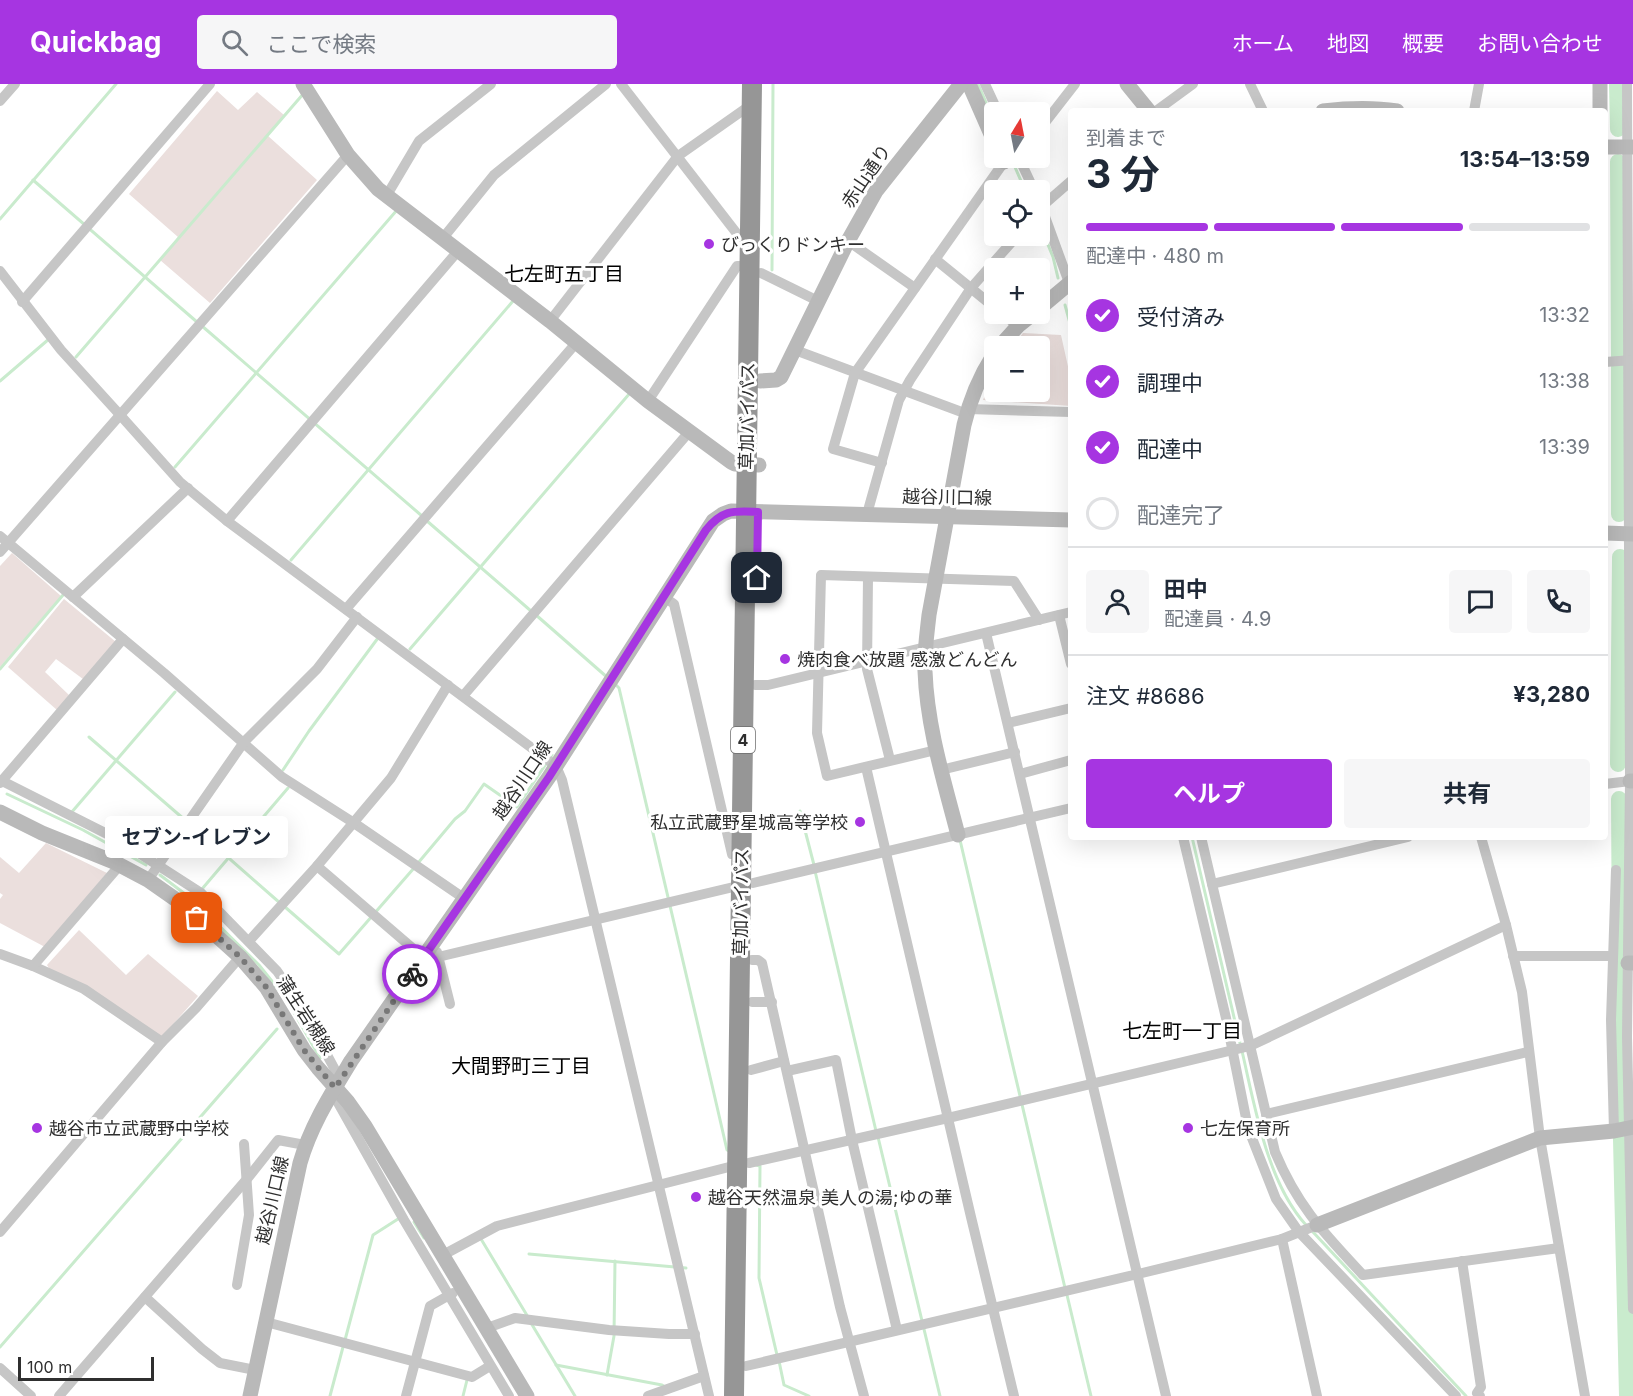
<!DOCTYPE html>
<html lang="ja">
<head>
<meta charset="utf-8">
<style>
  :root { --surface:#fff; --page:#f6f6f7; --text:#1f2937; --muted:#747a83; --line:#e0e1e3; --accent:#a635e1 }
  body { margin:0; font-family:Inter,"Noto Sans JP",sans-serif; background:var(--page); color:var(--text); height:100vh; display:flex; flex-direction:column; font-size:22px; white-space:nowrap }
  * { box-sizing:border-box; margin:0 }
  p { font-size:20px; color:var(--muted) }
  .icon { flex:none; width:33px; height:33px; fill:none; stroke:currentColor; stroke-width:2; stroke-linecap:round; stroke-linejoin:round }
  .map { position:relative; flex:1; overflow:hidden }
  .sheet { position:absolute; left:1068px; top:24px; width:540px; height:732px; display:flex; flex-direction:column; background:var(--surface); border-radius:6px; box-shadow:0 6px 24px #0002 }
  .sheet>* { flex:none }
  .needle { width:39px; rotate:10deg }
  .controls { position:absolute; left:984px; top:18px; display:grid; gap:12px }
  .controls a { display:grid; place-items:center; width:66px; height:66px; border-radius:6px; background:var(--surface); box-shadow:0 6px 24px #0002; font-size:30px }
  .scale { position:absolute; left:18px; bottom:15px; width:136px; box-sizing:border-box; padding-left:6px; border:3px solid #2f2f2f; border-top:0; font-size:16px; line-height:21px; white-space:nowrap; color:#2f2f2f; -webkit-text-stroke:4px #fff; paint-order:stroke }
  .pin { position:absolute; display:grid; place-items:center; width:51px; height:51px; color:#fff; margin:-26px; border-radius:12px; box-shadow:0 3px 9px #0006 }
  .courier { position:absolute; display:grid; place-items:center; width:60px; height:60px; margin:-30px; border:4px solid #a635e1; border-radius:50%; background:#fff; color:#222; box-shadow:0 2px 8px #0007 }
  .bubble { position:absolute; height:42px; border-radius:6px; background:var(--surface); box-shadow:0 6px 24px #0002; font-size:20px; font-weight:700; line-height:42px; text-align:center }
  .summary em { font-style:normal; font-weight:700 }
  .summary div { display:flex; flex-direction:column-reverse }
  .summary { display:flex; align-items:center; justify-content:space-between; height:102px; padding:0 18px }
  h1 { font-size:39px; font-weight:700; line-height:45px }
  .bar { display:grid; grid-template-columns:repeat(4,1fr); gap:9px 6px; align-content:center; height:72px; padding:0 18px }
  .bar i { height:8px; border-radius:4px; background:var(--line) }
  .bar .on { background:var(--accent) }
  .bar p { grid-column:span 4 }
  .line { display:flex; align-items:center; gap:15px; padding:0 18px; border-top:2px solid var(--line) }
  .line div { flex:1 }
  .round { display:grid; place-items:center; flex:none; width:63px; height:63px; border-radius:6px; background:var(--page) }
  ol { padding:0 18px; list-style:none }
  li { display:flex; align-items:center; gap:18px; height:66px }
  li p { margin-inline-start:auto }
  li .icon { padding:6px; border-radius:50%; background:var(--accent); color:#fff; stroke-width:4 }
  li:last-child { color:var(--muted) }
  li i { width:33px; height:33px; border:3px solid var(--line); border-radius:50% }
  .button { display:flex; gap:12px; margin-top:auto; padding:12px 18px }
  .button a { flex:1; height:69px; border-radius:6px; background:var(--accent); color:#fff; font-size:24px; font-weight:700; line-height:69px; text-align:center }
  .button a+a { background:var(--page); color:var(--text) }
  header { display:flex; align-items:center; gap:36px; box-sizing:border-box; height:84px; padding:0 30px; background:var(--accent); color:#fff }
  header strong { font-size:28px }
  nav { display:flex; gap:33px; margin-inline-start:auto; font-size:21px }
  .search { width:420px; height:54px; background:var(--page); display:flex; align-items:center; gap:15px; box-sizing:border-box; padding:0 21px; border-radius:6px; color:var(--muted); font-size:22px }
  .map>svg:first-child { display:block }
  .green { fill:#ebdfdd }
  .lines { fill:none; stroke-linecap:round; stroke-linejoin:round }
  .stream { stroke:#c9ebcd; stroke-width:3 }
  .river { stroke:#c9ebcd; stroke-width:16 }
  .street { stroke:#c6c6c6; stroke-width:10 }
  .secondary { stroke:#b9b9b9; stroke-width:15 }
  .highway { stroke:#969696; stroke-width:20 }
  .done { stroke:#787878; stroke-width:6; stroke-dasharray:0 10.8 }
  .route { stroke:#a635e1; stroke-width:8 }
  .poi-dot { fill:#a635e1; stroke:#fff; stroke-width:2 }
  .labels { text-anchor:middle; dominant-baseline:central; stroke-width:6; stroke-linejoin:round; paint-order:stroke }
  .shield { fill:#fff; stroke:#6d6d6d; stroke-width:1.5 }
  .shield-label { font-size:16px; font-weight:bold; fill:#2f2f2f }
  .street-label { font-size:18px; fill:#2f2f2f; stroke:#fff }
  .poi-label { font-size:18px; fill:#2f2f2f; stroke:#fff; text-anchor:start }
  .neighbourhood-label { font-size:20px; fill:#000; stroke:#fff }
</style>
</head>
<body>
<header>
<strong>Quickbag</strong>
<div class="search"><svg class="icon" aria-label="search" viewBox="0 0 24 24"><circle cx="10" cy="10" r="6"/><path d="M15 15l6 6"/></svg>ここで検索</div>
<nav><a>ホーム</a><a>地図</a><a>概要</a><a>お問い合わせ</a></nav>
</header>
<div class="map">
<svg width="1633" height="1312" viewBox="0 0 1633 1312">
  <rect width="100%" height="100%" fill="#fff"/>
  <g class="green">
    <path d="M217 7 238 26 257 8 284 31 267 51 317 96 210 219 160 176 178 153 129 110Z"/>
    <path d="M1023 249 1061 251 1071 296V322L983 316 994 288V308H1040V262H1013Z"/>
    <path d="M12 469 61 512 0 583V482Z"/>
    <path d="M64 515 116 558 83 595 56 575 45 588 69 611 57 626 8 583Z"/>
    <path d="M46 759 107 789 45 863 0 839V815L3 811 0 809V773L19 789Z"/>
    <path d="M79 846 126 891 148 870 198 912 161 954 51 888 47 881Z"/>
  </g>
  <g class="lines">
    <g class="stream">
      <path d="M978 0 994 37"/>
      <path d="M1011 74 1025 106"/>
      <path d="M33 96 197 238"/>
      <path d="M0 135 116 0"/>
      <path d="M1040 141 1053 173 1058 194"/>
      <path d="M772 186 773 0"/>
      <path d="M1065 221 1071 243"/>
      <path d="M202 242 422 432"/>
      <path d="M76 273 304 9"/>
      <path d="M0 297 49 255"/>
      <path d="M175 383 397 126"/>
      <path d="M427 437 531 527"/>
      <path d="M291 476 513 217"/>
      <path d="M536 531 608 594"/>
      <path d="M410 565 630 309"/>
      <path d="M0 585 63 511"/>
      <path d="M615 600 619 604 712 1001 727 1066 729 1067"/>
      <path d="M89 653 185 736"/>
      <path d="M283 686 309 647 378 554"/>
      <path d="M7 710 83 746 146 781"/>
      <path d="M800 727 814 781"/>
      <path d="M71 729 175 608"/>
      <path d="M190 740 280 819"/>
      <path d="M1192 753 1240 959"/>
      <path d="M960 756 1065 1204"/>
      <path d="M418 779 455 735 465 727 484 700 517 723 552 671"/>
      <path d="M815 787 876 1047"/>
      <path d="M160 791 193 816 259 881 287 916 320 974"/>
      <path d="M202 805 288 704"/>
      <path d="M285 823 339 870 414 784"/>
      <path d="M1242 967C1255 1023 1267 1098 1306 1141"/>
      <path d="M878 1053 940 1312"/>
      <path d="M756 1081 760 1082 759 1194 777 1271"/>
      <path d="M414 1138 424 1154"/>
      <path d="M1313 1148 1466 1312"/>
      <path d="M481 1155 528 1233"/>
      <path d="M529 1170 686 1184"/>
      <path d="M1067 1211 1091 1312"/>
      <path d="M531 1239 575 1312"/>
      <path d="M345 1256 373 1151 398 1135"/>
      <path d="M0 1263 277 945"/>
      <path d="M779 1277 784 1301 809 1312"/>
      <path d="M556 1281 662 1301 665 1303"/>
      <path d="M607 1291 614 1252 615 1177"/>
      <path d="M330 1312 343 1263"/>
      <path d="M463 1312 467 1296"/>
    </g>
    <g class="river">
      <path d="M1617 0 1618 45"/>
      <path d="M1618 78 1619 272"/>
      <path d="M1619 283V430"/>
      <path d="M1618 680 1620 473"/>
      <path d="M1619 715 1621 1037"/>
      <path d="M1621 1055 1627 1312"/>
    </g>
    <g class="street">
      <path d="M621 0 738 151 750 158"/>
      <path d="M985 0 998 28"/>
      <path d="M1250 0 1263 27"/>
      <path d="M1627 0 1630 697 1627 953 1633 1225"/>
      <path d="M0 17 15 0"/>
      <path d="M1156 27 1193 0"/>
      <path d="M1474 27 1479 0"/>
      <path d="M1040 45 1075 0"/>
      <path d="M1019 74 1034 106"/>
      <path d="M387 111 419 57 491 0"/>
      <path d="M1040 119 1071 204"/>
      <path d="M1040 124 1071 97"/>
      <path d="M443 154 494 91 606 0"/>
      <path d="M848 157 915 204"/>
      <path d="M935 175 994 223"/>
      <path d="M0 187 61 266 121 332 180 398 227 437 556 682 562 696 709 1312"/>
      <path d="M761 189 818 217"/>
      <path d="M22 218 210 0"/>
      <path d="M1003 230 1018 242"/>
      <path d="M550 237 678 72 752 20"/>
      <path d="M795 266 967 330"/>
      <path d="M1605 278 1633 276"/>
      <path d="M648 317 737 182H750"/>
      <path d="M968 325 1071 328"/>
      <path d="M882 379 833 365 855 289 1004 78"/>
      <path d="M867 430 899 316 910 296 971 204 1017 152"/>
      <path d="M227 437 458 167"/>
      <path d="M0 452 164 589 282 693 354 739 465 815"/>
      <path d="M0 468 348 71"/>
      <path d="M868 493 867 585 890 676"/>
      <path d="M73 513 188 404"/>
      <path d="M664 513 674 520 732 770 741 769"/>
      <path d="M346 525 577 258"/>
      <path d="M1059 531 1071 580"/>
      <path d="M986 549 1166 1312"/>
      <path d="M755 601H768L1071 528"/>
      <path d="M463 612 689 348"/>
      <path d="M1008 639 1071 624"/>
      <path d="M936 666 827 692 817 649 821 491 1014 497 1039 536"/>
      <path d="M866 683 971 1133 1014 1312"/>
      <path d="M941 686 1015 668"/>
      <path d="M1020 690 1071 676"/>
      <path d="M0 696 117 755 201 809 277 887 299 919 340 995"/>
      <path d="M0 699 123 555"/>
      <path d="M1605 700 1630 697"/>
      <path d="M1183 753 1226 934 1248 1044 1276 1115 1299 1148 1456 1312"/>
      <path d="M1201 753 1275 1068C1298 1123 1324 1149 1363 1191L1559 1164"/>
      <path d="M1481 753 1506 841 1522 908 1540 1054 1585 1312"/>
      <path d="M317 782 424 874"/>
      <path d="M148 796 244 658 317 585 357 533"/>
      <path d="M753 799 1071 724"/>
      <path d="M1212 800 1408 753"/>
      <path d="M249 857 317 782 391 694 448 601"/>
      <path d="M437 868 450 920"/>
      <path d="M0 870 33 882 84 905 162 958"/>
      <path d="M1513 872H1612"/>
      <path d="M438 873 742 801"/>
      <path d="M752 876H758L762 879 840 1223 864 1312"/>
      <path d="M33 882 120 781"/>
      <path d="M752 918H772"/>
      <path d="M751 986 784 977"/>
      <path d="M787 987 836 976 852 1056 897 1246"/>
      <path d="M332 1008 404 1136 509 1312"/>
      <path d="M1266 1030 1528 968"/>
      <path d="M1614 1047 1611 936 1616 786"/>
      <path d="M749 1079 948 1034 1250 962 1506 841"/>
      <path d="M0 1148 162 958 196 924 240 873"/>
      <path d="M1282 1155 1317 1312"/>
      <path d="M443 1171 497 1142 737 1081"/>
      <path d="M1462 1177 1481 1303 1477 1309 1480 1312"/>
      <path d="M237 1201 249 1131 244 1060"/>
      <path d="M145 1213 202 1265 220 1279 255 1286"/>
      <path d="M266 1238 472 1293 490 1282"/>
      <path d="M487 1244 515 1234 609 1246 669 1250H695"/>
      <path d="M746 1282 1138 1190 1282 1155 1317 1141"/>
      <path d="M0 1284 31 1312"/>
      <path d="M59 1312 247 1095 278 1056 305 1061"/>
      <path d="M406 1312 430 1222 453 1209"/>
      <path d="M648 1312 704 1292"/>
    </g>
    <g class="secondary">
      <path d="M303 0 348 71 378 105 550 237 648 317 731 378 735 380 759 381"/>
      <path d="M969 0 994 57"/>
      <path d="M1127 0 1149 27"/>
      <path d="M1600 0V27"/>
      <path d="M1323 27C1349 24 1371 23 1397 27"/>
      <path d="M1605 63H1633"/>
      <path d="M1002 74 1004 78"/>
      <path d="M1040 224 1071 198"/>
      <path d="M1000 262 1018 242 1033 230"/>
      <path d="M760 297 776 296 781 293 848 157 876 107 961 0"/>
      <path d="M1605 449 1633 450"/>
      <path d="M1630 697H1633"/>
      <path d="M0 728 42 749 114 778 148 796 178 817 240 873 266 903 304 966 318 984 348 1018 365 1042 527 1312"/>
      <path d="M958 751C944 697 927 643 925 587 924 568 927 550 929 531L964 341C970 315 980 292 994 270"/>
      <path d="M1628 879H1633"/>
      <path d="M1317 1141 1540 1054 1614 1047 1633 1043"/>
      <path d="M250 1312 300 1079C311 1041 331 1010 351 977L549 693 713 437 723 430 731 427 1071 436"/>
    </g>
    <path class="highway" d="M734 1312 752 0"/>
  </g>
  <g class="lines">
    <path class="done" d="M197 834 240 873 266 903 304 966 335 1004 412 890"/>
    <path class="route" d="M412 890 549 693 706 446C723 425 734 427 758 428L757 494"/>
  </g>
  <g class="poi-dot">
    <circle cx="709" cy="160" r="6"/>
    <circle cx="785" cy="575" r="6"/>
    <circle cx="860" cy="738" r="6"/>
    <circle cx="37" cy="1044" r="6"/>
    <circle cx="1188" cy="1044" r="6"/>
    <circle cx="696" cy="1113" r="6"/>
  </g>
  <g class="labels">
    <rect class="shield" x="731" y="643" width="24" height="26" rx="4.5"/>
    <g class="shield-label">
      <text x="743" y="656">4</text>
    </g>
    <g class="street-label">
      <text transform="translate(866 92) rotate(-56)">赤山通り</text>
      <text transform="translate(747 332) rotate(-89)">草加バイパス</text>
      <text transform="translate(947 413) rotate(1)">越谷川口線</text>
      <text transform="translate(522 696) rotate(-56)">越谷川口線</text>
      <text transform="translate(741 818) rotate(-89)">草加バイパス</text>
      <text transform="translate(306 931) rotate(57)">蒲生岩槻線</text>
      <text transform="translate(272 1116) rotate(-77)">越谷川口線</text>
    </g>
    <g class="poi-label">
      <text x="721" y="160">びっくりドンキー</text>
      <text x="797" y="575">焼肉食べ放題 感激どんどん</text>
      <text x="848" y="738" text-anchor="end">私立武蔵野星城高等学校</text>
      <text x="49" y="1044">越谷市立武蔵野中学校</text>
      <text x="1200" y="1044">七左保育所</text>
      <text x="708" y="1113">越谷天然温泉 美人の湯;ゆの華</text>
    </g>
    <g class="neighbourhood-label">
      <text x="564" y="190">七左町五丁目</text>
      <text x="1182" y="947">七左町一丁目</text>
      <text x="521" y="982">大間野町三丁目</text>
    </g>
  </g>
</svg>
<div class="controls">
<a><svg class="needle" viewBox="-14 -14 28 28"><path d="M0-13l5 13h-10z" fill="#e53935"/><path d="M0 13l5-13h-10z" fill="#747a83"/></svg></a>
<a><svg class="icon" aria-label="locate" viewBox="0 0 24 24"><circle cx="12" cy="12" r="6"/><path d="M12 2v4M12 18v4M2 12h4M18 12h4"/></svg></a>
<a>+</a>
<a>−</a>
</div>
<div class="scale">100 m</div>
<div class="pin" style="left:197px;top:834px;background:#ea580c"><svg class="icon" aria-label="bag" viewBox="0 0 24 24"><path d="M5 8h14l-1 12H6zM9 8a3 3 0 0 1 6 0"/></svg></div>
<div class="pin" style="left:757px;top:494px;background:#1f2937"><svg class="icon" aria-label="home" viewBox="0 0 24 24"><path d="M3 11l9-7 9 7M6 9v11h12V9"/></svg></div>
<div class="courier" style="left:412px;top:890px"><svg class="icon" aria-label="bike" viewBox="0 0 24 24"><circle cx="6" cy="16" r="4"/><circle cx="18" cy="16" r="4"/><path d="M6 16l4-8h5l3 8M10 8l3 8H6M13 5h3"/></svg></div>
<div class="bubble" style="left:105px;top:732px;width:183px">セブン-イレブン</div>
<section class="sheet">
<div class="summary"><div><h1>3 分</h1><p>到着まで</p></div><em>13:54–13:59</em></div>
<div class="bar"><i class="on"></i><i class="on"></i><i class="on"></i><i></i><p>配達中 · 480 m</p></div>
<ol>
<li><svg class="icon" aria-label="check" viewBox="0 0 24 24"><path d="M5 12l5 5 9-10"/></svg>受付済み<p>13:32</p></li>
<li><svg class="icon" aria-label="check" viewBox="0 0 24 24"><path d="M5 12l5 5 9-10"/></svg>調理中<p>13:38</p></li>
<li><svg class="icon" aria-label="check" viewBox="0 0 24 24"><path d="M5 12l5 5 9-10"/></svg>配達中<p>13:39</p></li>
<li><i></i>配達完了</li>
</ol>
<div class="line" style="height:108px"><a class="round"><svg class="icon" aria-label="person" viewBox="0 0 24 24"><circle cx="12" cy="8" r="4"/><path d="M4 21q1-7 8-7t8 7"/></svg></a><div><b>田中</b><p>配達員 · 4.9</p></div><a class="round"><svg class="icon" aria-label="chat" viewBox="0 0 24 24"><path d="M4 5h16v11H9l-5 4z"/></svg></a><a class="round"><svg class="icon" aria-label="phone" viewBox="0 0 24 24"><path d="M5 4h4l2 5-3 2q2 4 5 5l2-3 5 2v4C11 20 4 13 5 4z"/></svg></a></div>
<div class="line" style="height:78px"><div>注文 #8686</div><b>¥3,280</b></div>
<div class="button"><a>ヘルプ</a><a>共有</a></div>
</section>
</div>
</body>
</html>
